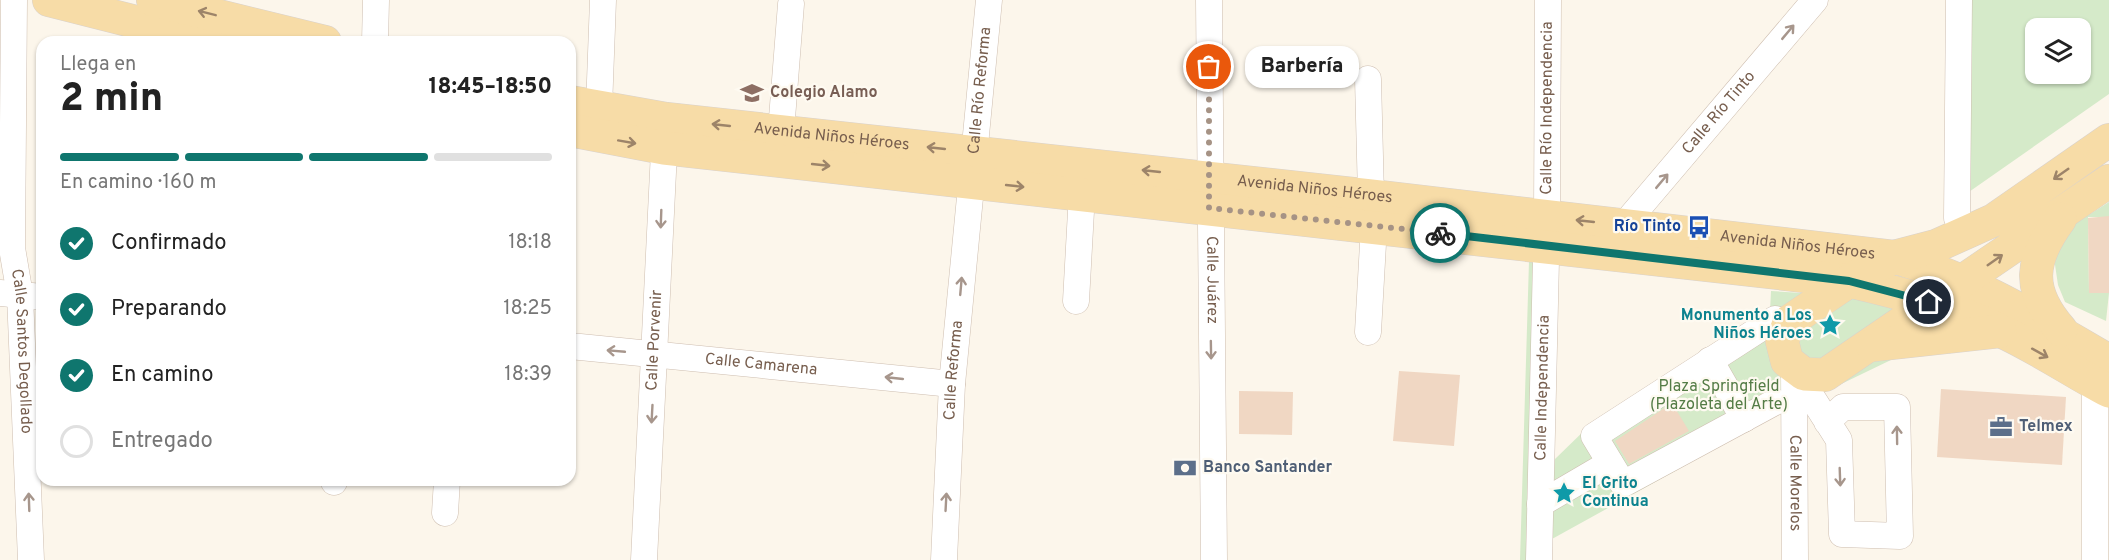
<!DOCTYPE html>
<html lang="es">
<head>
<meta charset="utf-8">
<style>
  :root { --surface:#fff; --page:#f2f2f2; --text:#222; --muted:#767676; --line:#e0e0e0; --accent:#0f766e }
  body { margin:0; font-family:Overpass,sans-serif; background:var(--page); color:var(--text); height:100vh; display:flex; flex-direction:column; font-size:22px; white-space:nowrap }
  * { box-sizing:border-box; margin:0 }
  p { font-size:20px; color:var(--muted) }
  .icon { flex:none; width:33px; height:33px; fill:none; stroke:currentColor; stroke-width:2; stroke-linecap:round; stroke-linejoin:round }
  .map { position:relative; flex:1; overflow:hidden }
  .details { position:absolute; left:36px; top:36px; width:540px; height:450px; display:flex; flex-direction:column; background:var(--surface); border-radius:18px; box-shadow:0 2px 4px #0004 }
  .details>* { flex:none }
  .buttons { position:absolute; left:2025px; top:18px; display:grid; gap:12px }
  .buttons a { display:grid; place-items:center; width:66px; height:66px; border-radius:12px; background:var(--surface); box-shadow:0 2px 4px #0004; font-size:30px }
  .pin { position:absolute; display:grid; place-items:center; width:51px; height:51px; color:#fff; margin:-26px; border:3px solid #fff; border-radius:50%; box-shadow:0 2px 6px #0007 }
  .courier { position:absolute; display:grid; place-items:center; width:60px; height:60px; margin:-30px; border:4px solid #0f766e; border-radius:50%; background:#fff; color:#222; box-shadow:0 2px 8px #0007 }
  .bubble { position:absolute; height:42px; border-radius:18px; background:var(--surface); box-shadow:0 2px 4px #0004; font-size:20px; font-weight:800; line-height:42px; text-align:center }
  .overview em { font-style:normal; font-weight:800 }
  .overview div { display:flex; flex-direction:column-reverse }
  .overview { display:flex; align-items:center; justify-content:space-between; height:102px; padding:0 24px }
  h1 { font-size:39px; font-weight:800; line-height:45px }
  .bar { display:grid; grid-template-columns:repeat(4,1fr); gap:9px 6px; align-content:center; height:72px; padding:0 24px }
  .bar i { height:8px; border-radius:4px; background:var(--line) }
  .bar .selected { background:var(--accent) }
  .bar p { grid-column:span 4 }
  ol { padding:0 24px; list-style:none }
  li { display:flex; align-items:center; gap:18px; height:66px }
  li p { margin-inline-start:auto }
  li .icon { padding:6px; border-radius:50%; background:var(--accent); color:#fff; stroke-width:4 }
  li:last-child { color:var(--muted) }
  li i { width:33px; height:33px; border:3px solid var(--line); border-radius:50% }
  .map>svg:first-child { display:block }
  .green { fill:#d5eac9; fill-rule:evenodd }
  .building { fill:#f0d7c3 }
  .lines { fill:none; stroke-linecap:round; stroke-linejoin:round }
  .minor-casing { stroke:#cebeb0; stroke-width:27 }
  .major-casing { stroke:#d9d2cd; stroke-width:34 }
  .minor { stroke:#fff; stroke-width:26 }
  .major { stroke:#f7dca7; stroke-width:33 }
  .oneway { stroke:#9d8469 }
  .oneway2 { stroke:#a7968c }
  .done { stroke:#a69385; stroke-width:6; stroke-dasharray:0 10.8 }
  .route { stroke:#0f766e; stroke-width:8 }
  .labels { text-anchor:middle; dominant-baseline:central; stroke-width:4.5; stroke-linejoin:round; paint-order:stroke }
  .street-label { font-size:16px; fill:#775e4e; stroke:#fefaf1 }
  .education-label { font-size:16px; font-weight:bold; fill:#785e54; stroke:#fefaf1; text-anchor:start }
  .transit-label { font-size:16px; font-weight:bold; fill:#164399; stroke:#fefaf1; text-anchor:end }
  .culture-label { font-size:16px; font-weight:bold; fill:#0d838f; stroke:#fefaf1; text-anchor:end }
  .park-label { font-size:16px; fill:#547c46; stroke:#fefaf1 }
  .service-label { font-size:16px; font-weight:bold; fill:#4e5e75; stroke:#fefaf1; text-anchor:start }
</style>
</head>
<body>
<div class="map">
<svg width="2109" height="560" viewBox="0 0 2109 560">
  <rect width="100%" height="100%" fill="#fcf6eb"/>
  <g class="green">
    <path d="M1968 0H2109V94L1966 194ZM2036 28H2080V74H2036Z"/>
    <path d="M2109 202V217H2088L2089 293H2109L2106 321 2065 302 2058 285 2054 258 2067 229Z"/>
    <path d="M1529 261 1558 265 1554 460 1591 424 1770 312 1771 291 1863 297 1890 307 1900 332 1893 359 1771 418 1552 539 1551 560H1520Z"/>
  </g>
  <g class="building">
    <path d="M2109 216V293H2089L2088 218Z"/>
    <path d="M1399 371 1460 375 1454 446 1393 441Z"/>
    <path d="M1941 389 2066 397 2062 465 1937 457Z"/>
    <path d="M1239 391 1293 392 1292 435 1239 434Z"/>
    <path d="M1672 403 1689 431 1629 464 1615 441Z"/>
  </g>
  <g class="lines">
    <g class="minor-casing">
      <g id="minor">
        <path id="s1" d="M14 0 12 248 20 295 31 560"/>
        <path id="s2" d="M1209 0 1214 560"/>
        <path d="M375 42 376 0"/>
        <path d="M1368 79 1371 196"/>
        <path d="M599 108 603 0"/>
        <path d="M781 131 791 4"/>
        <path d="M1957 218 1959 0"/>
        <path id="s3" d="M1624 225 1815 0"/>
        <path d="M0 293 42 297"/>
        <path d="M1076 301 1082 193"/>
        <path d="M1775 319 1594 436 1623 484 1775 402"/>
        <path d="M1368 332 1374 226"/>
        <path id="s4" d="M570 346 952 384"/>
        <path d="M1710 360 1744 419"/>
        <path d="M1794 369 1839 440 1842 534 1900 536 1897 407H1843L1827 422"/>
        <path id="s5" d="M1794 369 1795 560"/>
        <path d="M334 482V480"/>
        <path d="M1540 504 1610 463"/>
        <path d="M445 513 447 480"/>
        <path id="s6" d="M644 560 665 131"/>
        <path id="s7" d="M944 560 952 384 989 0"/>
        <path id="s8" d="M1539 560 1547 217 1548 0"/>
        <path d="M2095 560V384"/>
      </g>
    </g>
    <g class="major-casing">
      <g id="major">
        <path d="M49 0 215 42"/>
        <path d="M153 0 325 42"/>
        <path id="s9" d="M570 102 666 119 1371 196 1894 257C1977 281 2035 318 2109 361"/>
        <path d="M570 130 664 148 1849 281C1901 293 1953 307 2001 331 2038 348 2073 372 2109 391"/>
        <path d="M2109 140 1994 220 1936 246 1894 257 1849 281 1790 321 1782 341 1787 361 1804 374 1825 375 2109 181"/>
        <path d="M2060 219C2030 260 2026 290 2061 330"/>
        <path d="M1872 345 2000 331"/>
      </g>
    </g>
    <use href="#minor" class="minor"/>
    <use href="#major" class="major"/>
  </g>
  <defs><path id="oneway-shaft" d="M-6 0H5M1.5-3L5.5 0L1.5 3" fill="none" stroke-width="1.6" stroke-linecap="round" stroke-linejoin="round" transform="scale(1.5)"/></defs>
  <g class="oneway">
    <use href="#oneway-shaft" transform="translate(207 13) rotate(-166)"/>
    <use href="#oneway-shaft" transform="translate(721 125) rotate(-174)"/>
    <use href="#oneway-shaft" transform="translate(627 142) rotate(10)"/>
    <use href="#oneway-shaft" transform="translate(936 148) rotate(-174)"/>
    <use href="#oneway-shaft" transform="translate(821 165) rotate(6)"/>
    <use href="#oneway-shaft" transform="translate(1151 171) rotate(-174)"/>
    <use href="#oneway-shaft" transform="translate(2061 174) rotate(145)"/>
    <use href="#oneway-shaft" transform="translate(1015 186) rotate(6)"/>
    <use href="#oneway-shaft" transform="translate(1585 221) rotate(-174)"/>
    <use href="#oneway-shaft" transform="translate(1995 260) rotate(-35)"/>
    <use href="#oneway-shaft" transform="translate(2040 353) rotate(29)"/>
  </g>
  <g class="oneway2">
    <use href="#oneway-shaft" transform="translate(1788 32) rotate(-50)"/>
    <use href="#oneway-shaft" transform="translate(1662 181) rotate(-50)"/>
    <use href="#oneway-shaft" transform="translate(661 219) rotate(92)"/>
    <use href="#oneway-shaft" transform="translate(961 286) rotate(-85)"/>
    <use href="#oneway-shaft" transform="translate(1211 350) rotate(89)"/>
    <use href="#oneway-shaft" transform="translate(616 351) rotate(-175)"/>
    <use href="#oneway-shaft" transform="translate(894 378) rotate(-174)"/>
    <use href="#oneway-shaft" transform="translate(652 414) rotate(93)"/>
    <use href="#oneway-shaft" transform="translate(1897 435) rotate(-91)"/>
    <use href="#oneway-shaft" transform="translate(1840 477) rotate(88)"/>
    <use href="#oneway-shaft" transform="translate(29 502) rotate(-92)"/>
    <use href="#oneway-shaft" transform="translate(946 502) rotate(-87)"/>
  </g>
  <g class="lines">
    <path class="done" d="M1209 67V208L1440 233"/>
    <path class="route" d="M1440 233 1849 281 1929 302"/>
  </g>
  <defs>
    <g id="university-bare" transform="scale(1.8)"><path d="M0-5L7-2L0 1L-7-2ZM-4 1L0 2.5L4 1V4Q0 6-4 4Z" fill="#8d6e63" stroke="#fefaf1" stroke-width="2.5" paint-order="stroke"/></g>
    <g id="bus-bare" transform="scale(1.8)"><path d="M-5-6H5V4H4V6H2V4H-2V6H-4V4H-5ZM-3.5-4V0h7V-4ZM-3.5 1.2v1.5H-2V1.2ZM2 1.2v1.5H3.5V1.2Z" fill="#1a4fb4" stroke="#fefaf1" stroke-width="2.5" paint-order="stroke"/></g>
    <g id="sight-bare" transform="scale(1.8)"><path d="M0-6L1.8-2.2L6-1.7L2.9 1.2L3.7 5.4L0 3.3L-3.7 5.4L-2.9 1.2L-6-1.7L-1.8-2.2Z" fill="#0f9aa8" stroke="#fefaf1" stroke-width="2.5" paint-order="stroke"/></g>
    <g id="office-bare" transform="scale(1.8)"><path d="M-6-3h4V-5.5h4V-3h4V5H-6ZM-1-4.5V-3h2v-1.5ZM-6 0V1H6V0Z" fill="#5c6f8a" stroke="#fefaf1" stroke-width="2.5" paint-order="stroke"/></g>
    <g id="bank-bare" transform="scale(1.8)"><path d="M-6-4H6V4H-6ZM0-2.3a2.3 2.3 0 1 0 0 4.6a2.3 2.3 0 1 0 0-4.6Z" fill="#5c6f8a" stroke="#fefaf1" stroke-width="2.5" paint-order="stroke"/></g>
  </defs>
  <g fill-rule="evenodd">
    <use href="#university-bare" x="752" y="93"/>
    <use href="#bus-bare" x="1699" y="227"/>
    <use href="#sight-bare" x="1830" y="325"/>
    <use href="#office-bare" x="2001" y="427"/>
    <use href="#bank-bare" x="1185" y="468"/>
    <use href="#sight-bare" x="1564" y="493"/>
  </g>
  <g class="labels">
    <g class="street-label">
      <text stroke="none"><textPath href="#s7" startOffset="471">Calle Río Reforma</textPath></text>
      <text stroke="none"><textPath href="#s8" startOffset="452">Calle Río Independencia</textPath></text>
      <text stroke="none"><textPath href="#s3" startOffset="147">Calle Río Tinto</textPath></text>
      <text stroke="none"><textPath href="#s9" startOffset="264">Avenida Niños Héroes</textPath></text>
      <text stroke="none"><textPath href="#s9" startOffset="750">Avenida Niños Héroes</textPath></text>
      <text stroke="none"><textPath href="#s9" startOffset="1236">Avenida Niños Héroes</textPath></text>
      <text stroke="none"><textPath href="#s2" startOffset="280">Calle Juárez</textPath></text>
      <text stroke="none"><textPath href="#s6" startOffset="220">Calle Porvenir</textPath></text>
      <text stroke="none"><textPath href="#s1" startOffset="352">Calle Santos Degollado</textPath></text>
      <text stroke="none"><textPath href="#s4" startOffset="192">Calle Camarena</textPath></text>
      <text stroke="none"><textPath href="#s7" startOffset="190">Calle Reforma</textPath></text>
      <text stroke="none"><textPath href="#s8" startOffset="172">Calle Independencia</textPath></text>
      <text stroke="none"><textPath href="#s5" startOffset="114">Calle Morelos</textPath></text>
    </g>
    <g class="education-label">
      <text x="770" y="93">Colegio Alamo</text>
    </g>
    <g class="transit-label">
      <text x="1681" y="227">Río Tinto</text>
    </g>
    <g class="culture-label">
      <text x="1812" y="316">Monumento a Los<tspan x="1812" dy="18">Niños Héroes</tspan></text>
      <text x="1582" y="484" text-anchor="start">El Grito<tspan x="1582" dy="18">Continua</tspan></text>
    </g>
    <g class="park-label">
      <text x="1719" y="387">Plaza Springfield<tspan x="1719" dy="18">(Plazoleta del Arte)</tspan></text>
    </g>
    <g class="service-label">
      <text x="2019" y="427">Telmex</text>
      <text x="1203" y="468">Banco Santander</text>
    </g>
  </g>
</svg>
<div class="buttons">
<a><svg class="icon" aria-label="layers" viewBox="0 0 24 24"><path d="M12 4l9 5-9 5-9-5zM3 14l9 5 9-5"/></svg></a>
</div>
<div class="pin" style="left:1209px;top:67px;background:#ea580c"><svg class="icon" aria-label="bag" viewBox="0 0 24 24"><path d="M5 8h14l-1 12H6zM9 8a3 3 0 0 1 6 0"/></svg></div>
<div class="pin" style="left:1929px;top:302px;background:#1f2937"><svg class="icon" aria-label="home" viewBox="0 0 24 24"><path d="M3 11l9-7 9 7M6 9v11h12V9"/></svg></div>
<div class="courier" style="left:1440px;top:233px"><svg class="icon" aria-label="bike" viewBox="0 0 24 24"><circle cx="6" cy="16" r="4"/><circle cx="18" cy="16" r="4"/><path d="M6 16l4-8h5l3 8M10 8l3 8H6M13 5h3"/></svg></div>
<div class="bubble" style="left:1245px;top:46px;width:114px">Barbería</div>
<section class="details">
<div class="overview"><div><h1>2 min</h1><p>Llega en</p></div><em>18:45–18:50</em></div>
<div class="bar"><i class="selected"></i><i class="selected"></i><i class="selected"></i><i></i><p>En camino · 160 m</p></div>
<ol>
<li><svg class="icon" aria-label="check" viewBox="0 0 24 24"><path d="M5 12l5 5 9-10"/></svg>Confirmado<p>18:18</p></li>
<li><svg class="icon" aria-label="check" viewBox="0 0 24 24"><path d="M5 12l5 5 9-10"/></svg>Preparando<p>18:25</p></li>
<li><svg class="icon" aria-label="check" viewBox="0 0 24 24"><path d="M5 12l5 5 9-10"/></svg>En camino<p>18:39</p></li>
<li><i></i>Entregado</li>
</ol>
</section>
</div>
</body>
</html>
